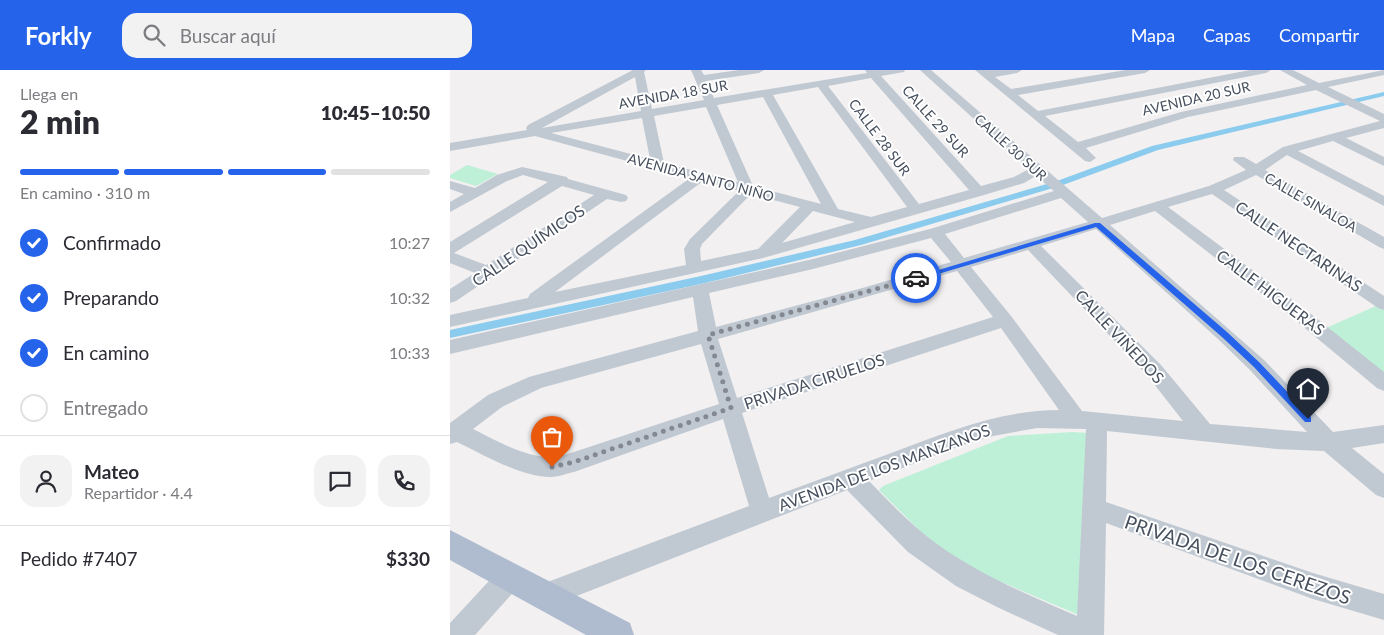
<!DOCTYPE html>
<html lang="es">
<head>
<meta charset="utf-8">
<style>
  :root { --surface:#fff; --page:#f2f2f3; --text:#2b2b33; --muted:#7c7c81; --line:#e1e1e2; --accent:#2563eb }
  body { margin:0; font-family:Lato,sans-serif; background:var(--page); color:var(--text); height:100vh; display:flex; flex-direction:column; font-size:19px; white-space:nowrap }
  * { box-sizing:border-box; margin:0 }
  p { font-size:16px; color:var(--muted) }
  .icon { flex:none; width:28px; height:28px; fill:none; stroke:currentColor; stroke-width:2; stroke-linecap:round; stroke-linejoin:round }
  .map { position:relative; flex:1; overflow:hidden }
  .sheet { display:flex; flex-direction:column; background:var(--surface); width:450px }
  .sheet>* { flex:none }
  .pin { position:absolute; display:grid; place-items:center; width:42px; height:42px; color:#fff; margin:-51px -21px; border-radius:50% 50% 50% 0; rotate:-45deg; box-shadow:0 0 5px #0007 }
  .pin .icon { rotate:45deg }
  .courier { position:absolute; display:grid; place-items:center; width:50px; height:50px; margin:-25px; border:4px solid #2563eb; border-radius:50%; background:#fff; color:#222; box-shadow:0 1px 6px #0007 }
  .overview em { font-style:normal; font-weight:800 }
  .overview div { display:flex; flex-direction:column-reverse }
  .overview { display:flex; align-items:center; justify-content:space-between; height:85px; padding:0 20px }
  h1 { font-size:32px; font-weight:800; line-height:38px }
  .bar { display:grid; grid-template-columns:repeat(4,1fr); gap:8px 5px; align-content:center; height:60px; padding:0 20px }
  .bar i { height:6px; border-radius:4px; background:var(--line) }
  .bar .on { background:var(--accent) }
  .bar p { grid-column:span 4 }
  .line { display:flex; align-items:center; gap:12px; padding:0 20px; border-top:1px solid var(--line) }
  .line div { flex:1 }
  .round { display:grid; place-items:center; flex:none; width:52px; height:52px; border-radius:15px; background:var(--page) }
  ol { padding:0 20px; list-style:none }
  li { display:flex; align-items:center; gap:15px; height:55px }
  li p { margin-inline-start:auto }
  li .icon { padding:5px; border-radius:50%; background:var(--accent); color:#fff; stroke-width:4 }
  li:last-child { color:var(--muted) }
  li i { width:28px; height:28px; border:2px solid var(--line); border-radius:50% }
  header { display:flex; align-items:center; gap:30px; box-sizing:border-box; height:70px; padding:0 25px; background:var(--accent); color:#fff }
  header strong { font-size:24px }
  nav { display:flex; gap:28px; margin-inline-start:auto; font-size:18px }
  .search { width:350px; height:45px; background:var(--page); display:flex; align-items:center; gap:12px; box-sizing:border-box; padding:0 18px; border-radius:15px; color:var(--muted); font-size:19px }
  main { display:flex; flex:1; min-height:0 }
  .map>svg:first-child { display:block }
  .green { fill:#bef0d8 }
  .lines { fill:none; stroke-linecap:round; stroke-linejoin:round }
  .canal { fill:#8bcbee; fill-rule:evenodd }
  .minor { fill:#c0c8d2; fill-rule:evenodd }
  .major { fill:#afbbcf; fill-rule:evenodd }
  .route { fill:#2563eb }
  .done { stroke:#838891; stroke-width:5; stroke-dasharray:0 9 }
  .labels { text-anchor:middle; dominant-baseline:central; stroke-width:4; stroke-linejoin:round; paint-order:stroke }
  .far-street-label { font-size:14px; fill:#47505e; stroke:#fff }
  .street-label { font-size:16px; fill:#47505e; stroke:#fff }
  .near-street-label { font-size:19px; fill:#47505e; stroke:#fff }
</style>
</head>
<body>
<header>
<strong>Forkly</strong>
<div class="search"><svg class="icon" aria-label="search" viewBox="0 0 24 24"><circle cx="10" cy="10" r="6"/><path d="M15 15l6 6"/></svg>Buscar aquí</div>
<nav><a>Mapa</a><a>Capas</a><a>Compartir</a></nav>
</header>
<main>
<section class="sheet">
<div class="overview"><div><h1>2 min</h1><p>Llega en</p></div><em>10:45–10:50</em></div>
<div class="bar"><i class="on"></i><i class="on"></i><i class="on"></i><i></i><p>En camino · 310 m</p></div>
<ol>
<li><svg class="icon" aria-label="check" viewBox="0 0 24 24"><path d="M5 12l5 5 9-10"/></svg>Confirmado<p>10:27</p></li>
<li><svg class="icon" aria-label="check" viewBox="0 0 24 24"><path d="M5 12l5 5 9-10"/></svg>Preparando<p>10:32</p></li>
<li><svg class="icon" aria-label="check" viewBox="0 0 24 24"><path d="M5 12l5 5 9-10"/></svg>En camino<p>10:33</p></li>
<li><i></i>Entregado</li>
</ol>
<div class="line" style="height:90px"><a class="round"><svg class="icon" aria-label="person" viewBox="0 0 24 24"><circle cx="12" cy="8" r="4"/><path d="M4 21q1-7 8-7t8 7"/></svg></a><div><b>Mateo</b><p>Repartidor · 4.4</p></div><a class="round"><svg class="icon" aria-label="chat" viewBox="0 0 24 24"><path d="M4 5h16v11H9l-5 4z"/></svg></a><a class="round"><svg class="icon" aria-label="phone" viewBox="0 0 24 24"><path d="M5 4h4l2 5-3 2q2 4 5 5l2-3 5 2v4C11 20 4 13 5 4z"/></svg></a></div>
<div class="line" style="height:65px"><div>Pedido #7407</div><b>$330</b></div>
</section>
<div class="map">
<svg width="934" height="565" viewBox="0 0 934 565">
  <rect width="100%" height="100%" fill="#f2f0f0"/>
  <g class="green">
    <path d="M17 95 48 104 26 116 0 108V105Z"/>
    <path d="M928 235 934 240V307L876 258Z"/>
    <path d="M623 362 639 363 631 546 498 489 429 420 433 416 558 366Z"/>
  </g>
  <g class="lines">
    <path class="canal" d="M934 22V26L708 80 613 115 411 175 251 214 0 268V260L251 206 405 170 607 111 702 76Z"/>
    <g class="minor">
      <path d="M183 0H196L194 2 202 39 254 30 241 0H251L254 5 289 0H314L309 3 256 11 264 28 417 3 415 0H455L454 2 431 6 531 116 564 107 579 99 470 0H481L652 148 759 116 796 100 783 90 784 87H794L806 94 833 77 930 51 866 20 738 47 636 78 646 88 640 92 635 91 525 0H572L567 3 545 7 561 19 676 0H700L695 3 568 25 588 41 800 0H821L816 3 595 46 628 72 731 42 857 15 830 0H843L869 13 934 0V5L878 17 934 44V58L896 68 934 87V96L883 71 848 81 934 126V136L837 85 815 100 934 167V179L929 177 806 105 774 120 934 226V240L928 238 762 124 718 137 856 240 934 302V321L927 318 844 249 705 141 660 155 814 290 883 362 934 355V373L902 378 934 404V428L926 425 874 381 826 379 657 361 656 432 863 503 934 524V550L863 529 656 453 654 565H608L547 537 506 516 458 482 397 420 96 538 87 534 83 525 87 516 299 436 273 349 124 402C117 403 109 407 101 407 71 407 34 385 7 372L0 374V353L38 325 79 307 248 261 243 227 0 284V270L363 189 480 159 604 121 586 106 574 113 534 125 313 188 0 257V245L78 228 80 224 240 108 85 66 0 81V73L77 60 76 58 78 55ZM185 7 191 41 92 58ZM421 8 519 120 469 134 378 16ZM368 17 457 137 421 147 388 139 323 25ZM313 27 371 134 303 116 267 35ZM256 37 288 112 214 93 204 46ZM192 48 200 89 101 63ZM253 111 289 121 240 169 234 179 236 195 105 222ZM301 124 350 137 308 179 251 191 250 179 252 174ZM611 128 638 152 514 188 495 164ZM363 141 405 152 332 173ZM646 159 768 269 800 300 857 362 760 354 711 295 591 176ZM481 168 501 192 416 217 266 257 259 223 363 199ZM578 180 697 305 733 351 632 341 561 246 521 197ZM507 201 543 247 287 328 268 269ZM551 258 609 340C551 340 497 362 444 382 402 397 361 413 319 428L292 343ZM251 274 269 334 124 382C116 384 109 387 101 387 74 387 47 371 23 359L52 337 91 318ZM587 358 636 359 627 546C579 525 530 505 487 474 462 456 440 433 419 411L504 378 543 366Z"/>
      <path d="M72 97 117 107 118 109 176 125 178 128 176 131 171 132 157 129 6 231 0 233V219L25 203 0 193V172L98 112 73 105 57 111 0 142V132L14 124 0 119V111L25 118 47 105ZM112 116 144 125 36 195 4 183Z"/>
      <path d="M60 494 69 498 73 507 69 516 25 565H0V553L51 498Z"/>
    </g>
    <path class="major" d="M0 460 180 553 184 565H136L0 490Z"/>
  </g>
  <path class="route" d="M645 153H650L777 262 810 293 861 347V352H855L804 297 772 267 646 157 468 210 462 208Z"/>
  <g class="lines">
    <path class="done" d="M102 397 124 392 281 338 258 265 466 208"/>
  </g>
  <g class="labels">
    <g class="far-street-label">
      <text transform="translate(223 24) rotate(-10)">AVENIDA 18 SUR</text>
      <text transform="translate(746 28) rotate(-13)">AVENIDA 20 SUR</text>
      <text transform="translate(486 51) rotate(48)">CALLE 29 SUR</text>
      <text transform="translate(430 67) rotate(53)">CALLE 28 SUR</text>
      <text transform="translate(561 77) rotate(42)">CALLE 30 SUR</text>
      <text transform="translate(251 107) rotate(15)">AVENIDA SANTO NIÑO</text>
      <text transform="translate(861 132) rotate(30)">CALLE SINALOA</text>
    </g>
    <g class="street-label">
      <text transform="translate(78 175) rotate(-34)">CALLE QUÍMICOS</text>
      <text transform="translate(849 176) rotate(34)">CALLE NECTARINAS</text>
      <text transform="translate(821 222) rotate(37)">CALLE HIGUERAS</text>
      <text transform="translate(670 266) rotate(47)">CALLE VIÑEDOS</text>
      <text transform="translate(364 311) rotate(-18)">PRIVADA CIRUELOS</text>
      <text transform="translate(434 397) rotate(-20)">AVENIDA DE LOS MANZANOS</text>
    </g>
    <g class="near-street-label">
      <text transform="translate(788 489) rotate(19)">PRIVADA DE LOS CEREZOS</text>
    </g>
  </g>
</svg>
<div class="pin" style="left:102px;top:397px;background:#ea580c"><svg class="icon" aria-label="bag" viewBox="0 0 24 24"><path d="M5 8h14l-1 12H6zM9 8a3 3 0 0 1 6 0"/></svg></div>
<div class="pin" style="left:858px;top:349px;background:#1f2937"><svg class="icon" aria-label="home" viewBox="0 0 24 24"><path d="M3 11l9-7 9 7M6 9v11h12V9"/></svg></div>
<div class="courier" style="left:466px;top:208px"><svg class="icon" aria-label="car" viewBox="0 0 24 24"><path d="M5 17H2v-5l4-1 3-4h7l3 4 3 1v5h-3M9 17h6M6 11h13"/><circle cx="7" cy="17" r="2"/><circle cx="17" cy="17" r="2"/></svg></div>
</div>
</main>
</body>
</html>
